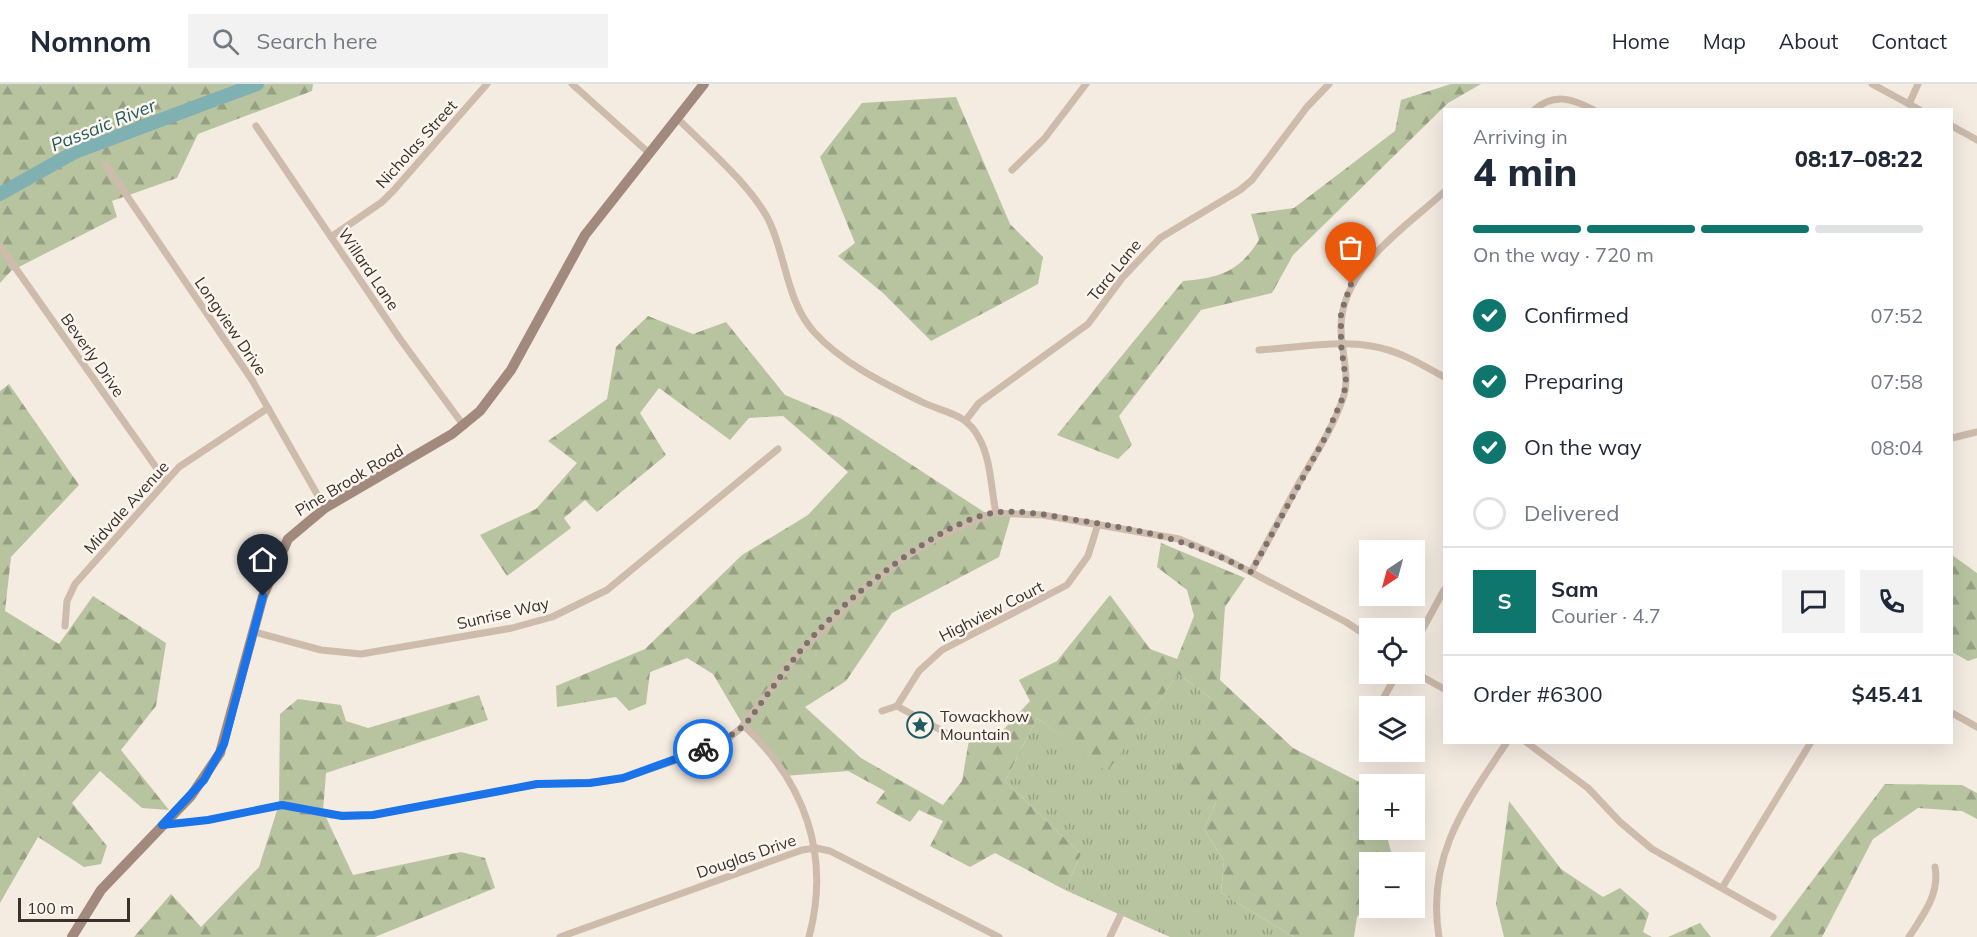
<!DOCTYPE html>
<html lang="en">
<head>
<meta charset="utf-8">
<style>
  :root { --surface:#fff; --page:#f2f2f3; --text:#1f2937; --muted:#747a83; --line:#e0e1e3; --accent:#0f766e }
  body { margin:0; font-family:Mulish,sans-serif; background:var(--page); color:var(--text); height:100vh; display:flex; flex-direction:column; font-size:22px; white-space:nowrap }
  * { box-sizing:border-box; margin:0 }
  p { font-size:20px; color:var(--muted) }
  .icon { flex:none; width:33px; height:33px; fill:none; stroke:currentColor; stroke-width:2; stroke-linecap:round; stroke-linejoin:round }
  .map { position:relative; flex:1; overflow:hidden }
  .drawer { position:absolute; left:1443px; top:24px; width:510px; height:636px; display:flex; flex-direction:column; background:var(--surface); border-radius:0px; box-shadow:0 6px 24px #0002 }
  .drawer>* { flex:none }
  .needle { width:39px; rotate:216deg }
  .fabs { position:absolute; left:1359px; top:456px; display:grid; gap:12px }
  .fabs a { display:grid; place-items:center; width:66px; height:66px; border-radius:0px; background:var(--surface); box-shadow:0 6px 24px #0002; font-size:30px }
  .scale { position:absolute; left:18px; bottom:15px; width:112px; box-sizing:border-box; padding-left:6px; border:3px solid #3b302b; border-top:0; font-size:16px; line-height:21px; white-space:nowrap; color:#3b302b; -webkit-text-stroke:4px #fbf5ee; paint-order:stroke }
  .pin { position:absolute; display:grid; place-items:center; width:51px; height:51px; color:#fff; margin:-62px -26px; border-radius:50% 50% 50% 0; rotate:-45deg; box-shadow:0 0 6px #0007 }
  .pin .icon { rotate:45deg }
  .courier { position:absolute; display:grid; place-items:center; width:60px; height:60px; margin:-30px; border:4px solid #1a73e8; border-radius:50%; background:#fff; color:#222; box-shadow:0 2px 8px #0007 }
  .head em { font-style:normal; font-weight:800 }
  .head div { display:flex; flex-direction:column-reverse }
  .head { display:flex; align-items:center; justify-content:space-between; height:102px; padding:0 30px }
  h1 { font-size:39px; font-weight:800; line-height:45px }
  .bar { display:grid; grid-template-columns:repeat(4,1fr); gap:9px 6px; align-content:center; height:72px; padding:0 30px }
  .bar i { height:8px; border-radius:4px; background:var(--line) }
  .bar .active { background:var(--accent) }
  .bar p { grid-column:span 4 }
  .line { display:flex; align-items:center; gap:15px; padding:0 30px; border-top:2px solid var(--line) }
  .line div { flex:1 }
  .round { display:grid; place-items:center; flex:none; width:63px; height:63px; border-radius:0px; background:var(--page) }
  ol { padding:0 30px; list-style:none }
  li { display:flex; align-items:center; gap:18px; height:66px }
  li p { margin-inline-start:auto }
  li .icon { padding:6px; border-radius:50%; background:var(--accent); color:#fff; stroke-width:4 }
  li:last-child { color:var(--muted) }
  li i { width:33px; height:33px; border:3px solid var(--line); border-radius:50% }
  header { display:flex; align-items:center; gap:36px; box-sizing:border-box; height:84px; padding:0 30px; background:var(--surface); border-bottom:2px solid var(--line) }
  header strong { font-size:28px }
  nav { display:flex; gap:33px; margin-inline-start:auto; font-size:21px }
  .search { width:420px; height:54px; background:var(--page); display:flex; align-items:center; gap:15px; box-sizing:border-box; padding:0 21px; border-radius:0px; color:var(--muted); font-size:22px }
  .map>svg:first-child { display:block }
  .grass { fill:url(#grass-tufts) }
  .forest { fill:url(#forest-firs) }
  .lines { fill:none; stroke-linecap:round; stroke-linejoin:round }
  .river { stroke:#7fb0b2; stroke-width:14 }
  .street { stroke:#cdbbac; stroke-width:7 }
  .secondary { stroke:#a18a7d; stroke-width:10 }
  .done { stroke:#7c716b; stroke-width:6; stroke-dasharray:0 10.8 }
  .route { stroke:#1a73e8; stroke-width:8 }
  .labels { text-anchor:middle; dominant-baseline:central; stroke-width:5; stroke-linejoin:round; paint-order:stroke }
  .street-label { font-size:16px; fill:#3b302b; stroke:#fbf5ee }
  .poi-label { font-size:16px; fill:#3b302b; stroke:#fbf5ee; text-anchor:start }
  .water-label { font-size:18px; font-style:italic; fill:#1f5a5e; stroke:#fbf5ee }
</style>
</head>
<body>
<header>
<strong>Nomnom</strong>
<div class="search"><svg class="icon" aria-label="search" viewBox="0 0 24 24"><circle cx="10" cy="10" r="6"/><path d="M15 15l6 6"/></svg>Search here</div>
<nav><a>Home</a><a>Map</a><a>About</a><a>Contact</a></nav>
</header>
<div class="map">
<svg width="1977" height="853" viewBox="0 0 1977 853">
  <defs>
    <pattern id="grass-tufts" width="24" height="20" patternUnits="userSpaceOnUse" patternTransform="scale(1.5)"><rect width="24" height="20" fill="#b8c4a0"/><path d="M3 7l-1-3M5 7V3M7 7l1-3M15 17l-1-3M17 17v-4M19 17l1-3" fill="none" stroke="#97a083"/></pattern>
    <pattern id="forest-firs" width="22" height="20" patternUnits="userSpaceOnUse" patternTransform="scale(1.5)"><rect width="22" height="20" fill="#b8c4a0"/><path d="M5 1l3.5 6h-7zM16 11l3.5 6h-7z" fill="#97a083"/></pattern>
  </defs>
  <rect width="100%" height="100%" fill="#f4ebe1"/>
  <path class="grass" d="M1178 590 1212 615 1216 718 1204 745 1224 777 1221 809 1294 853H1170L1065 806 1081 770 1005 697 1037 634 1107 687Z"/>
  <g class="forest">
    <path d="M0 0H313L312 7 198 50 177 94 112 117 117 133 11 187 0 199Z"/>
    <path d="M1451 0H1481L1448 19 1293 171 1272 209 1201 226 1119 332 1132 361 1118 375 1057 351 1183 197C1219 194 1239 188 1259 156L1251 130 1294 124 1395 47 1401 16Z"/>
    <path d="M956 13 1010 140 1043 173 1038 200 931 257 883 209 838 172 855 159 820 73 862 19Z"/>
    <path d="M648 232 693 250 726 238 785 311 840 334 984 428H1012L999 473 892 529 846 597 805 623 861 674 943 721 962 697 969 656H994L1030 617 1019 596 1057 577 1110 511 1150 565 1177 575 1194 532 1187 506 1157 483 1161 459 1245 494 1225 523 1220 596 1293 664 1369 703 1370 746H1394L1388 757 1394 778H1370L1369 820 1357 833 1354 853H1294L1221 809 1224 777 1204 745 1216 718 1168 702 1212 615 1178 590 1107 688 1037 634 1005 697 1081 770 1065 806 995 769 970 783 930 762 943 737 919 726 910 738 876 719 885 707 848 687 784 692 743 641 713 590 687 574 650 588 646 620 629 627 616 613 557 623 556 602 645 565 742 471 808 431 848 388 783 332 749 334 730 356 659 304 640 329 666 371 597 428 585 416 564 434 571 444 507 492 480 451 536 425 577 379 548 357 607 315 616 263Z"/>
    <path d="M9 300 79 401 11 473 5 527 59 560 93 512 166 559 156 622 121 666 169 726 142 724 100 687 72 719 107 762 101 780 84 783 38 753 0 819V307Z"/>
    <path d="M1952 471 1977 489V574L1968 577 1952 568Z"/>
    <path d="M479 611 488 636 326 689 323 727 353 791 461 768 485 774 495 804 375 853H134L171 810 201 843 259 783 279 720 280 630 298 615 341 621 346 637 368 644Z"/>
    <path d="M1885 700 1962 701 1977 709V735L1962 727 1918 724 1873 755 1822 853H1770Z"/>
    <path d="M1509 717 1561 785 1603 813 1620 804 1649 829 1643 848 1652 853H1504L1496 820Z"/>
    <path d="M1700 839 1711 853H1668Z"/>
  </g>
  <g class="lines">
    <path class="river" d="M0 110 75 68 257 0"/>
    <g class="street">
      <path d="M572 0 649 69"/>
      <path d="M1872 0 1920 26"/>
      <path d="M1909 20 1918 0"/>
      <path d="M1534 26C1554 8 1573 15 1594 26"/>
      <path d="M677 34C705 62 754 104 770 139 786 174 787 218 814 248 841 278 883 299 920 317 943 329 966 328 979 354 991 375 991 405 996 429"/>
      <path d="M256 42 400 255 464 342"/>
      <path d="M1952 42 1977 56"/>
      <path d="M106 81 252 296 325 424"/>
      <path d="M1012 86 1044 55 1086 0"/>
      <path d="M331 153 382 118 394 106 487 0"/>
      <path d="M0 162 165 396"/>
      <path d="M1259 266C1295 264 1335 256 1371 262 1398 266 1421 280 1444 293"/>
      <path d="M966 336 979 319 1088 240 1123 193 1160 154 1240 106 1252 96 1307 23 1329 0"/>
      <path d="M1952 354 1977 348"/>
      <path d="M1251 488C1267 459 1283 429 1299 399 1315 371 1333 344 1343 314 1351 291 1340 265 1341 241 1343 183 1405 144 1444 108"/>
      <path d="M65 542 67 517 75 500 179 383 268 324"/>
      <path d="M254 548 321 566 361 570 512 544 552 533 607 506 778 365"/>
      <path d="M1414 561 1444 506"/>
      <path d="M1414 588 1444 605"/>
      <path d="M897 622 957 655"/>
      <path d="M1379 622 1397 590"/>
      <path d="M882 627 897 622 919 587 942 566 1067 501 1088 472 1098 440"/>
      <path d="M1952 629 1977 643"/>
      <path d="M743 641C805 698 831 771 809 853"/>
      <path d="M1526 658 1588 704 1620 738 1652 765 1773 833"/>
      <path d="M163 741 208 736 282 721 331 731H373L537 700 600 698 623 694 689 672 730 653 742 643 801 566 868 501 905 473 946 449 993 429 1043 431 1179 455 1222 473 1346 538 1370 554"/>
      <path d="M1722 804 1811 658"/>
      <path d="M560 853 802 766 816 764 830 767 999 853"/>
      <path d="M1110 853 1120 832"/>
      <path d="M1439 853C1426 773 1465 721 1507 658"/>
      <path d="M1909 853C1923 831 1940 810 1935 783"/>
    </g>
    <path class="secondary" d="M72 853 101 806 191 712 220 669 263 512 288 455 325 424 452 350 480 327 511 286 585 151 704 0"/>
  </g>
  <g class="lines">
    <path class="done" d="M703 665C716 659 731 653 742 643 752 634 759 621 767 611 783 589 799 567 818 547 855 508 939 438 993 429 1018 425 1046 431 1070 435 1140 446 1188 454 1251 488L1326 352 1344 311 1346 297 1341 261V229L1351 200"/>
    <path class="route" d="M263 512 224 660 204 696 162 741 208 736 282 721 342 732 373 731 537 700 590 699 623 694 703 665"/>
  </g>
  <defs>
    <g id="sight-ring" transform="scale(1.35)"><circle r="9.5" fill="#fbf5ee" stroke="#1f5a5e" stroke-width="1.5"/><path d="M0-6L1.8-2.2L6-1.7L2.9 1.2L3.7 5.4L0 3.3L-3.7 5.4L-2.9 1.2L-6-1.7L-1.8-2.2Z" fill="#1f5a5e"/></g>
  </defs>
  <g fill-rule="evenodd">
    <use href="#sight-ring" x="920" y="641"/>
  </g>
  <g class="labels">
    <g class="street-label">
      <text transform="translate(416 60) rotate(-48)">Nicholas Street</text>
      <text transform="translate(369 185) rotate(56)">Willard Lane</text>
      <text transform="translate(1114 186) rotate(-51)">Tara Lane</text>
      <text transform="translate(231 242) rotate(56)">Longview Drive</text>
      <text transform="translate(93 271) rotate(55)">Beverly Drive</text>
      <text transform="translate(349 396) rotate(-31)">Pine Brook Road</text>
      <text transform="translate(126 423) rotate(-48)">Midvale Avenue</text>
      <text transform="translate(991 527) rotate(-27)">Highview Court</text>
      <text transform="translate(503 529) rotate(-13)">Sunrise Way</text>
      <text transform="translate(746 772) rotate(-19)">Douglas Drive</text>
    </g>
    <g class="poi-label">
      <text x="940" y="632">Towackhow<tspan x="940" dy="18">Mountain</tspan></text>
    </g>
    <g class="water-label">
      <text transform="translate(103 41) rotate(-22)">Passaic River</text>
    </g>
  </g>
</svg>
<div class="fabs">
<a><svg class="needle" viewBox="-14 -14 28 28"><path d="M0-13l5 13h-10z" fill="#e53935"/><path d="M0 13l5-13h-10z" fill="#747a83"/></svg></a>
<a><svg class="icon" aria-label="locate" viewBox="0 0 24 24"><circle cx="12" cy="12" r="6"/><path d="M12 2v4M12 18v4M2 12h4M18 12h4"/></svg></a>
<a><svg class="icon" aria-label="layers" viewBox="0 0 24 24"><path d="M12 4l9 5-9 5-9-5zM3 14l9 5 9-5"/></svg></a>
<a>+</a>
<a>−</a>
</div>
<div class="scale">100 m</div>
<div class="pin" style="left:1351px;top:200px;background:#ea580c"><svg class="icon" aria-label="bag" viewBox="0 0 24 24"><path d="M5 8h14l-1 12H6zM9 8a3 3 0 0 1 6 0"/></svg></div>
<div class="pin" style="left:263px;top:512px;background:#1f2937"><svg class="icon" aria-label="home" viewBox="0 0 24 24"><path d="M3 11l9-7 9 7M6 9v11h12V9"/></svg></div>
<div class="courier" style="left:703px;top:665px"><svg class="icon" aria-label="bike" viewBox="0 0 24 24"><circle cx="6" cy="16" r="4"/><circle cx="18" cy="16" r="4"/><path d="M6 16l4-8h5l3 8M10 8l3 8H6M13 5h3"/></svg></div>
<section class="drawer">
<div class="head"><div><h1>4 min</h1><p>Arriving in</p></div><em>08:17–08:22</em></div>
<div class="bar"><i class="active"></i><i class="active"></i><i class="active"></i><i></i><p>On the way · 720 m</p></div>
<ol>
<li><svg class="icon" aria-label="check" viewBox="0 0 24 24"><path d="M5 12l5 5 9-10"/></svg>Confirmed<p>07:52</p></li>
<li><svg class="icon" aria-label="check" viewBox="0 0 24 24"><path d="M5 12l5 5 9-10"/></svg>Preparing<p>07:58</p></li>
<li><svg class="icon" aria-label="check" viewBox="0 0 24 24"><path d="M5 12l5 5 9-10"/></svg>On the way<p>08:04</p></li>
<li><i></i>Delivered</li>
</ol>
<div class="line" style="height:108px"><b class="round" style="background:var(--accent);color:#fff">S</b><div><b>Sam</b><p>Courier · 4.7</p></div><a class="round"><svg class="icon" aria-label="chat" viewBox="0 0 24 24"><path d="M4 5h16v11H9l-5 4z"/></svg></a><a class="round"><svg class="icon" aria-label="phone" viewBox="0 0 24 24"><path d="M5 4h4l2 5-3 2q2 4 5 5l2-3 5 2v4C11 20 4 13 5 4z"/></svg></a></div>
<div class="line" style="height:78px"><div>Order #6300</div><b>$45.41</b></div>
</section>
</div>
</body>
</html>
